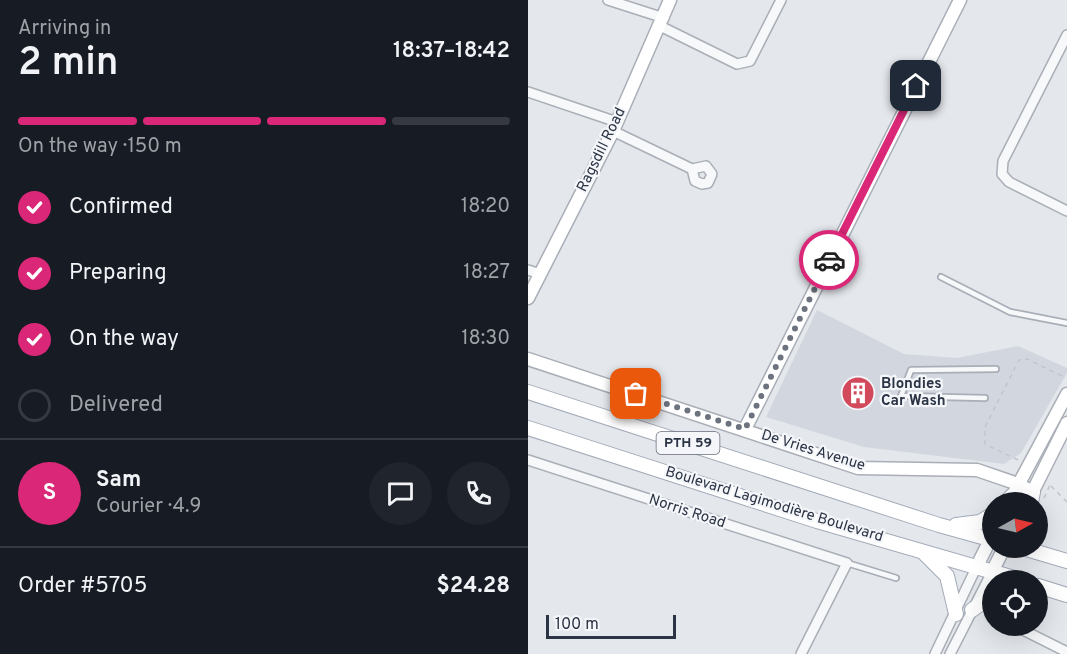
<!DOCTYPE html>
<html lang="en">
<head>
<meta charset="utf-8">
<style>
  :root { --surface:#171b24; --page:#20242c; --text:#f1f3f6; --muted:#9ea1a6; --line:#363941; --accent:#db2777 }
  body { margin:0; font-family:Overpass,sans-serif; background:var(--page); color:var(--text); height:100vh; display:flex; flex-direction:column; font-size:22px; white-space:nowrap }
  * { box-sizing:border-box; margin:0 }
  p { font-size:20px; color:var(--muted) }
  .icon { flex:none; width:33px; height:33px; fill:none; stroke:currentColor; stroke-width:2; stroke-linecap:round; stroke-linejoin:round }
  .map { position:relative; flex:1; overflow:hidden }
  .drawer { display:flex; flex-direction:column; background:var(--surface); width:528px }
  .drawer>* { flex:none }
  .needle { width:39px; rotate:82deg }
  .buttons { position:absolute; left:454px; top:492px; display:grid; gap:12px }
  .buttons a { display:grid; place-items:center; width:66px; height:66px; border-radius:50%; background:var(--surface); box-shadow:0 6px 24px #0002; font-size:30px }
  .scale { position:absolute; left:18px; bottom:15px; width:130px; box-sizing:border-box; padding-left:6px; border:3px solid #2b3445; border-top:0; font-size:16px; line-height:21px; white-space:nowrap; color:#2b3445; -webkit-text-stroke:4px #f4f6f9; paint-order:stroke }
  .pin { position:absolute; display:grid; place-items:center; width:51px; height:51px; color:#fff; margin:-26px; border-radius:12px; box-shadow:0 3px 9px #0006 }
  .courier { position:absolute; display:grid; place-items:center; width:60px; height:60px; margin:-30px; border:4px solid #db2777; border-radius:50%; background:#fff; color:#222; box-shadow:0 2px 8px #0007 }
  .summary em { font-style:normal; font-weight:600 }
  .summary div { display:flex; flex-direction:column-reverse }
  .summary { display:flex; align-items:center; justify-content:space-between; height:102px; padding:0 18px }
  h1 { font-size:39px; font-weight:600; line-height:45px }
  .bar { display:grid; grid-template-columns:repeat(4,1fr); gap:9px 6px; align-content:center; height:72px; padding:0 18px }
  .bar i { height:8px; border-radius:4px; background:var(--line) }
  .bar .current { background:var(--accent) }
  .bar p { grid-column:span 4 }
  .line { display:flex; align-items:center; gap:15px; padding:0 18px; border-top:2px solid var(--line) }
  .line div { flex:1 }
  .round { display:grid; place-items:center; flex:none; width:63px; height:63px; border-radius:32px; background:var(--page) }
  ol { padding:0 18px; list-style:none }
  li { display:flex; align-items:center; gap:18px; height:66px }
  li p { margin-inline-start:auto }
  li .icon { padding:6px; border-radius:50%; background:var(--accent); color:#fff; stroke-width:4 }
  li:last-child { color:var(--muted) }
  li i { width:33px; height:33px; border:3px solid var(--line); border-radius:50% }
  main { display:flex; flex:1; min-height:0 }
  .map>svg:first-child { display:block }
  .built { fill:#d2d6de }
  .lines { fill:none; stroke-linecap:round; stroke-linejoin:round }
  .lane-casing { stroke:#a9aeb7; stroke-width:8 }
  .street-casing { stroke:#a9aeb7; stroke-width:12 }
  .secondary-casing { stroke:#a9aeb7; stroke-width:15 }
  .primary-casing { stroke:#a3abb8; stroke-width:16 }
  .path { stroke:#c2c5cb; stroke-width:1.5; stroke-dasharray:4.5 4.5; stroke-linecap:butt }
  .lane { stroke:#f7f8fa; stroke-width:4.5 }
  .street { stroke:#f7f8fa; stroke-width:9 }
  .secondary { stroke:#fff; stroke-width:12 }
  .primary { stroke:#fff; stroke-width:14 }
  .done { stroke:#6c737f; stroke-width:6; stroke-dasharray:0 10.8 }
  .route { stroke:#db2777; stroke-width:8 }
  .labels { text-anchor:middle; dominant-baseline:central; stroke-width:4.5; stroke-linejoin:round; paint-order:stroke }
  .shield { fill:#f4f6f9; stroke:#676e7b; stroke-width:1.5 }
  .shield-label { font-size:14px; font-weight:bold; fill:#2b3445 }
  .street-label { font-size:15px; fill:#2b3445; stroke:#f4f6f9 }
  .poi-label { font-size:15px; font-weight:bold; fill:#2b3445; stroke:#f4f6f9; text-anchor:start }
</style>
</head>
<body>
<main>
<section class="drawer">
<div class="summary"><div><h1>2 min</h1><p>Arriving in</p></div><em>18:37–18:42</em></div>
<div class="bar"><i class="current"></i><i class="current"></i><i class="current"></i><i></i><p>On the way · 150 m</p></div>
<ol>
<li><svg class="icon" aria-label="check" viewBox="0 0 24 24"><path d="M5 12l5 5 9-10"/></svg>Confirmed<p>18:20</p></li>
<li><svg class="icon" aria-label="check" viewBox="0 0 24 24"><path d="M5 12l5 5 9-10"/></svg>Preparing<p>18:27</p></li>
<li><svg class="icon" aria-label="check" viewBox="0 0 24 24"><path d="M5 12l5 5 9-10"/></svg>On the way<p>18:30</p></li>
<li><i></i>Delivered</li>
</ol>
<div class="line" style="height:108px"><b class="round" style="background:var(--accent);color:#fff">S</b><div><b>Sam</b><p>Courier · 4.9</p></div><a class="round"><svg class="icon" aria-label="chat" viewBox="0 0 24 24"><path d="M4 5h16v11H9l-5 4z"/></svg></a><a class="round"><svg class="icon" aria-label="phone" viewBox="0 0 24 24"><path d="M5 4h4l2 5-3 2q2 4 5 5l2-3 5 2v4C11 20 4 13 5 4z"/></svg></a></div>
<div class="line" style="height:78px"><div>Order #5705</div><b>$24.28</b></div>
</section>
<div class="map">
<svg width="539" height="654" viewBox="0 0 539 654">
  <rect width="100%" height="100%" fill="#e4e7ec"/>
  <path class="built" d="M289 310 376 354 429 358 490 346 539 368V373L493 453 476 464 336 447 238 417Z"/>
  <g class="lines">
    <g class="lane-casing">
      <g id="lane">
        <path d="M413 277 482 312 539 323"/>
        <path d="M457 398 373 396 383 370 468 369"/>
        <path d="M319 563 368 578"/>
      </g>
    </g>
    <g class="street-casing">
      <g id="street">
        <path d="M80 0 136 18"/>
        <path d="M132 26 209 64 222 61 253 0"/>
        <path d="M539 35 475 161 474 174 481 182 539 211"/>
        <path d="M0 92 89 122"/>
        <path d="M85 131 164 169 178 166 184 174 180 183 174 184 167 181 164 169"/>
        <path d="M0 270 12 274"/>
        <path d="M0 460 319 563 273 654"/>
        <path d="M487 626 539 652"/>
        <path d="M407 654 448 568"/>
        <path d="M422 654 464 572"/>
      </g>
    </g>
    <g class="secondary-casing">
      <g id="secondary">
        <path d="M0 298 85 131 142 0"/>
        <path d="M0 359 330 468 449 470 490 484 505 492"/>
        <path d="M217 429 432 0"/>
        <path d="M487 491 539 394"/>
        <path d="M502 497 539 423"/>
        <path d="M448 568 465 534"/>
        <path d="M464 572 476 548"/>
      </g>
    </g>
    <g class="primary-casing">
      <g id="primary">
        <path d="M0 392 411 525 465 540"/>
        <path d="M0 428 289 521 493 580"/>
        <path d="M478 502 485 495"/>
        <path d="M503 502 505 492"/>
        <path d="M428 525 452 522 465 514"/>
        <path d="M495 548 539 561"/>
        <path d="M396 553 419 576 428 614"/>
        <path d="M510 586 539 595"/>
        <path d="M444 610 465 595"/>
      </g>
    </g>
    <g class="path">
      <path d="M490 460 457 444V427L491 360 499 359 534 376"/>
      <path d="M523 486 539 502"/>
      <path d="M516 498 522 485"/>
      <path d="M510 531 513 509"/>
    </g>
    <use href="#lane" class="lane"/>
    <use href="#street" class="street"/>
    <use href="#secondary" class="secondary"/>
    <use href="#primary" class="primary"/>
  </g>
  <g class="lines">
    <path class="done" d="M108 394 217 429 301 260"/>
    <path class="route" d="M301 260 388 86"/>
  </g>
  <defs>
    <g id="building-disc" transform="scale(1.725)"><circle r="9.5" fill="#d1495b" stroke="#f4f6f9"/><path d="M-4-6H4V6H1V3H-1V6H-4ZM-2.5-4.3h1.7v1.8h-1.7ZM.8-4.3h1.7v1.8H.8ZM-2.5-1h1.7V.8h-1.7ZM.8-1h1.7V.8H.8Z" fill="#fff"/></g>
  </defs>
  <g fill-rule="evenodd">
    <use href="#building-disc" x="330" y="393"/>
  </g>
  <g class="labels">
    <rect class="shield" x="128.5" y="432" width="63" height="22" rx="4.5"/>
    <g class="shield-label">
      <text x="160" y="443">PTH 59</text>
    </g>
    <g class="street-label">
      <text transform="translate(74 150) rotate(-64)">Ragsdill Road</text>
      <text transform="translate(285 451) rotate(17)">De Vries Avenue</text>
      <text transform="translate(246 505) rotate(17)">Boulevard Lagimodière Boulevard</text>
      <text transform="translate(159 512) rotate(18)">Norris Road</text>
    </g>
    <g class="poi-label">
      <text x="353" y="384">Blondies<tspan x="353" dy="17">Car Wash</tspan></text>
    </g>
  </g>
</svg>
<div class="buttons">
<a><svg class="needle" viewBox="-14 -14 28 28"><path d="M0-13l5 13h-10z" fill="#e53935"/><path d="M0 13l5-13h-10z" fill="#9ea1a6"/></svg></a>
<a><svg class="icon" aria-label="locate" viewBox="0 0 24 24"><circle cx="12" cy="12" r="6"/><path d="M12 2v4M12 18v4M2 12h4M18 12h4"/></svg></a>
</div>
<div class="scale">100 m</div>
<div class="pin" style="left:108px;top:394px;background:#ea580c"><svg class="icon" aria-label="bag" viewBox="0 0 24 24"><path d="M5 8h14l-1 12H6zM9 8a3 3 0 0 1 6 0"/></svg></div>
<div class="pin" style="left:388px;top:86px;background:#1f2937"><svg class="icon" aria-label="home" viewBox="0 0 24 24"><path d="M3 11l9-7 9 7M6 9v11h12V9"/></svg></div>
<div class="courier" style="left:301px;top:260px"><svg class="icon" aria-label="car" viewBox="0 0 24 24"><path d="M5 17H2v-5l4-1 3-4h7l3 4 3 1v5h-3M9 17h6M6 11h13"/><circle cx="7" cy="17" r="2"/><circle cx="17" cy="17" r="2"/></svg></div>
</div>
</main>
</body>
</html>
